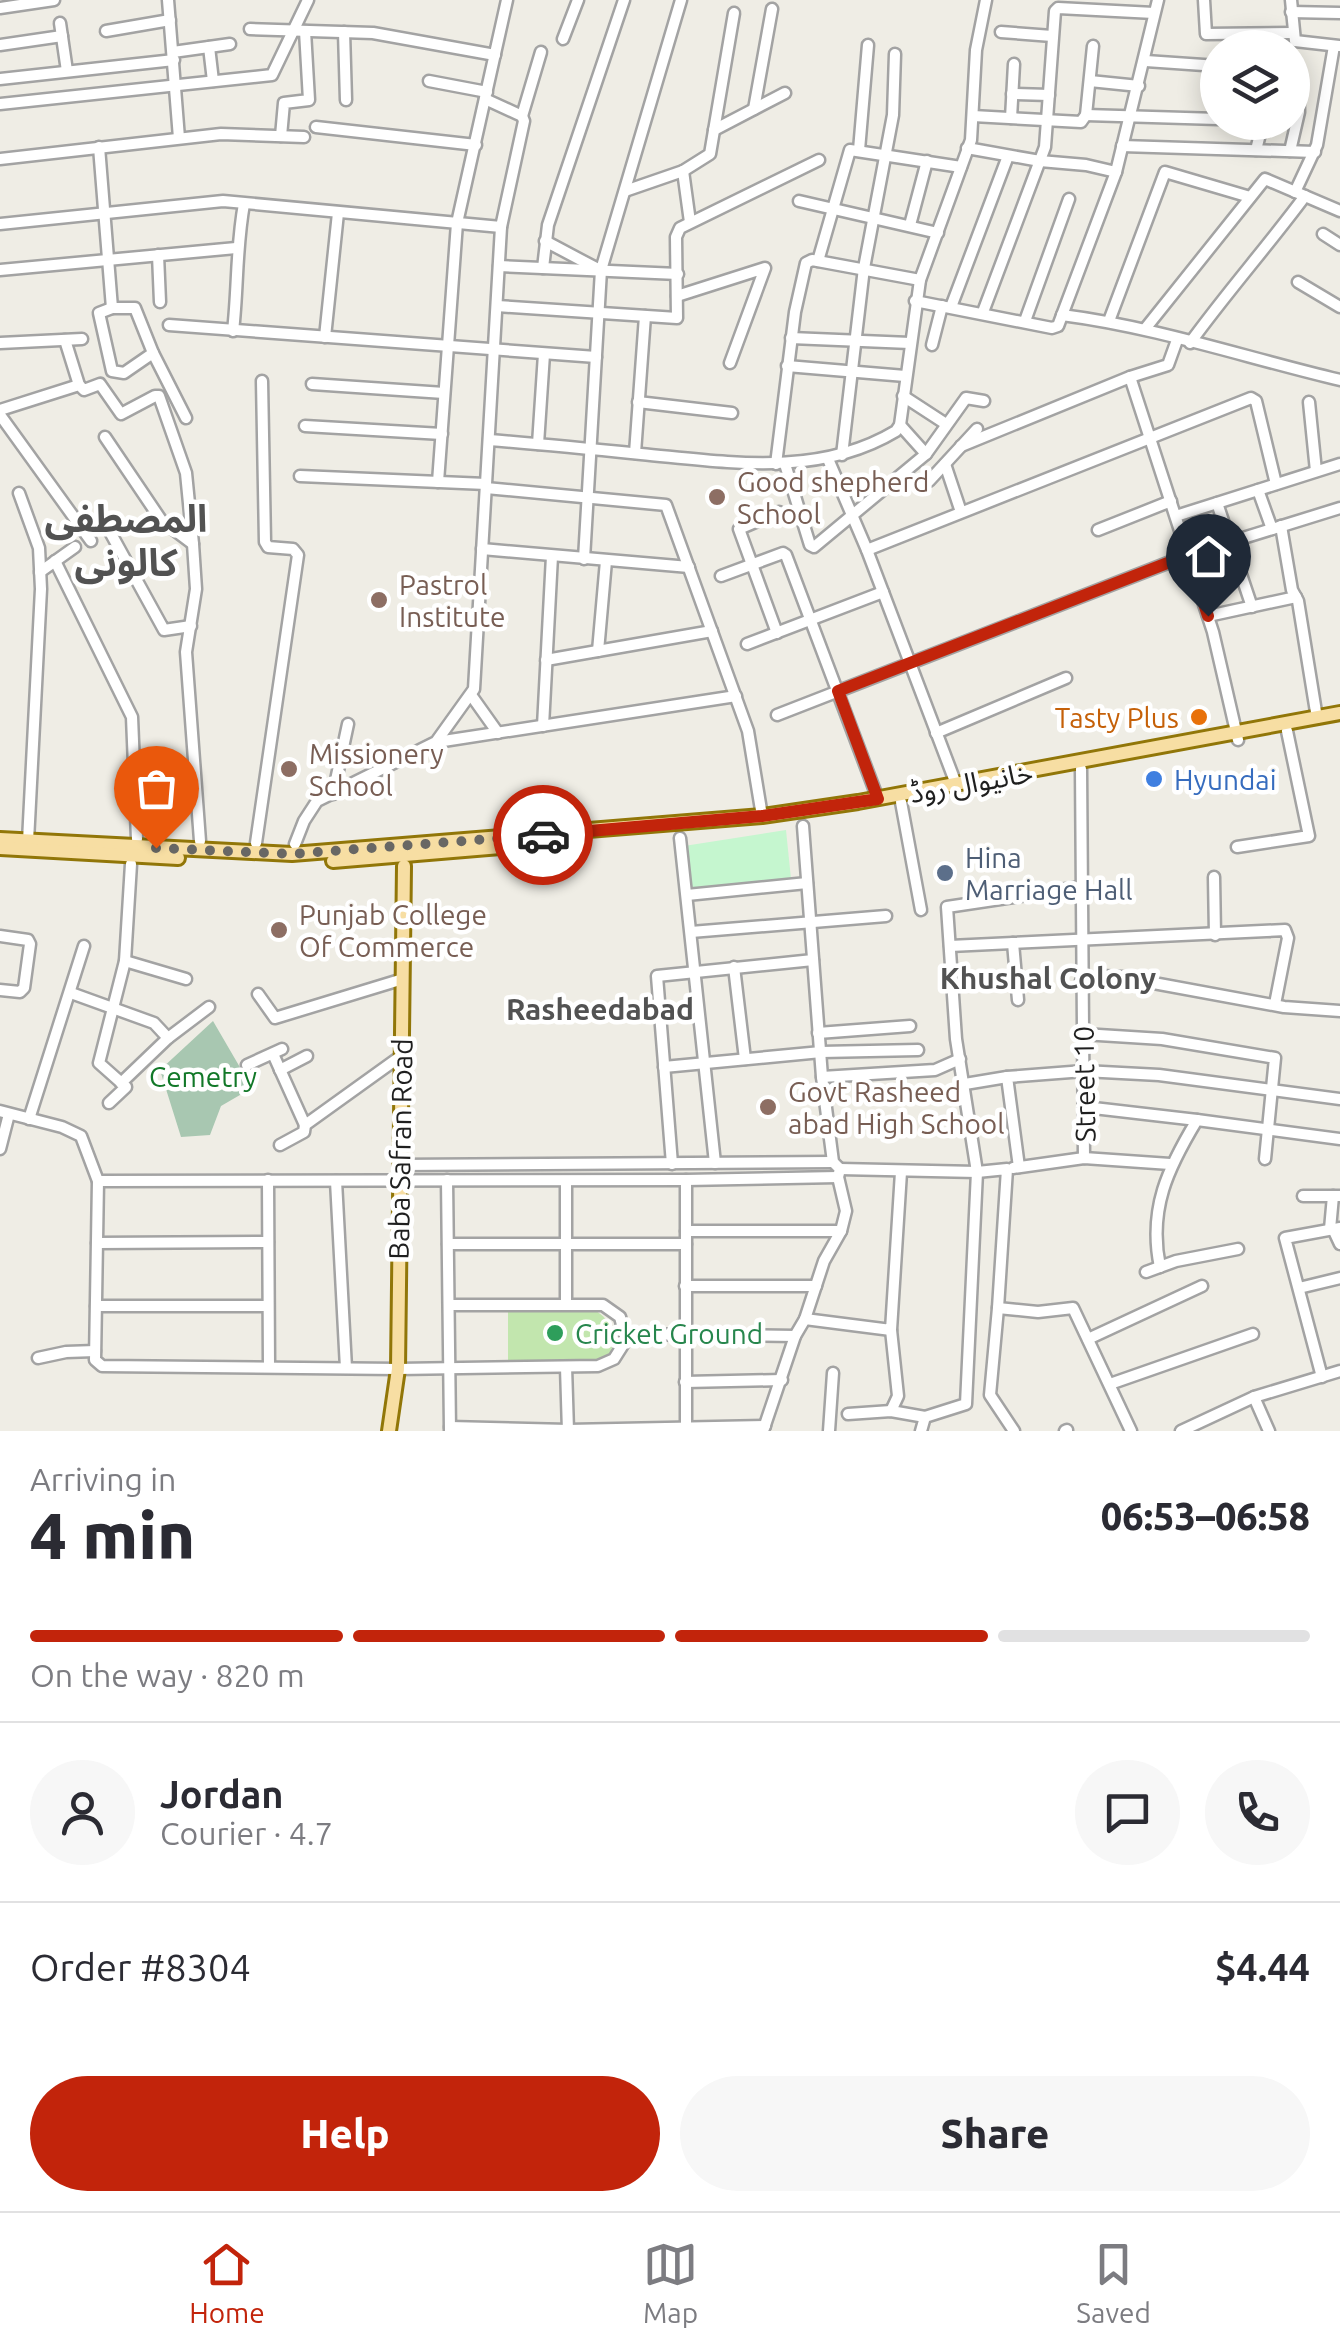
<!DOCTYPE html>
<html lang="en">
<head>
<meta charset="utf-8">
<style>
  :root { --surface:#fff; --page:#f7f7f7; --text:#2b2b33; --muted:#7c7c81; --line:#e1e1e2; --accent:#c2240b }
  body { margin:0; font-family:Ubuntu,"Noto Sans Arabic",sans-serif; background:var(--page); color:var(--text); height:100vh; display:flex; flex-direction:column; font-size:38px; white-space:nowrap }
  * { box-sizing:border-box; margin:0 }
  p { font-size:32px; color:var(--muted) }
  .icon { flex:none; width:55px; height:55px; fill:none; stroke:currentColor; stroke-width:2; stroke-linecap:round; stroke-linejoin:round }
  .map { position:relative; height:1431px; overflow:hidden }
  .panel { display:flex; flex-direction:column; background:var(--surface); flex:1 }
  .panel>* { flex:none }
  .fabs { position:absolute; left:1200px; top:30px; display:grid; gap:20px }
  .fabs a { display:grid; place-items:center; width:110px; height:110px; border-radius:50%; background:var(--surface); box-shadow:0 5px 25px #0003; font-size:50px }
  .pin { position:absolute; display:grid; place-items:center; width:85px; height:85px; color:#fff; margin:-102px -42px; border-radius:50% 50% 50% 0; rotate:-45deg; box-shadow:0 0 10px #0007 }
  .pin .icon { rotate:45deg }
  .courier { position:absolute; display:grid; place-items:center; width:100px; height:100px; margin:-50px; border:8px solid #c2240b; border-radius:50%; background:#fff; color:#222; box-shadow:0 2px 12px #0007 }
  .headline em { font-style:normal; font-weight:800 }
  .headline div { display:flex; flex-direction:column-reverse }
  .headline { display:flex; align-items:center; justify-content:space-between; height:170px; padding:0 30px }
  h1 { font-size:65px; font-weight:800; line-height:75px }
  .bar { display:grid; grid-template-columns:repeat(4,1fr); gap:15px 10px; align-content:center; height:120px; padding:0 30px }
  .bar i { height:12px; border-radius:8px; background:var(--line) }
  .bar .selected { background:var(--accent) }
  .bar p { grid-column:span 4 }
  .line { display:flex; align-items:center; gap:25px; padding:0 30px; border-top:2px solid var(--line) }
  .line div { flex:1 }
  .round { display:grid; place-items:center; flex:none; width:105px; height:105px; border-radius:52px; background:var(--page) }
  .action { display:flex; gap:20px; margin-top:auto; padding:20px 30px }
  .action a { flex:1; height:115px; border-radius:60px; background:var(--accent); color:#fff; font-size:40px; font-weight:800; line-height:115px; text-align:center }
  .action a+a { background:var(--page); color:var(--text) }
  .menu { display:flex; justify-content:space-around; align-items:center; height:140px; border-top:2px solid var(--line); background:var(--surface); font-size:28px; color:var(--muted) }
  .menu a { display:grid; justify-items:center; gap:5px }
  .menu .selected { color:var(--accent) }
  .map>svg:first-child { display:block }
  .grass { fill:#c2e6ae }
  .cemetery { fill:#a8c7b1 }
  .park { fill:#c5f6cf }
  .lines { fill:none; stroke-linecap:round; stroke-linejoin:round }
  .minor-casing { stroke:#a3a3a3; stroke-width:15 }
  .major-casing { stroke:#917608; stroke-width:18 }
  .minor { stroke:#fff; stroke-width:10 }
  .major { stroke:#f7dea3; stroke-width:12 }
  .done { stroke:#686764; stroke-width:10; stroke-dasharray:0 18 }
  .route { stroke:#c2240b; stroke-width:12 }
  .education-dot { fill:#8d6e63; stroke:#fff; stroke-width:4 }
  .food-dot { fill:#e8710a; stroke:#fff; stroke-width:4 }
  .shop-dot { fill:#3f7fe0; stroke:#fff; stroke-width:4 }
  .service-dot { fill:#5c6f8a; stroke:#fff; stroke-width:4 }
  .leisure-dot { fill:#2e9e5b; stroke:#fff; stroke-width:4 }
  .labels { text-anchor:middle; dominant-baseline:central; stroke-width:9; stroke-linejoin:round; paint-order:stroke }
  .education-label { font-size:28px; fill:#785e54; stroke:#fff; text-anchor:start }
  .food-label { font-size:28px; fill:#c56008; stroke:#fff; text-anchor:end }
  .shop-label { font-size:28px; fill:#366cbe; stroke:#fff; text-anchor:start }
  .street-label { font-size:28px; fill:#1f1f1f; stroke:#fff }
  .service-label { font-size:28px; fill:#4e5e75; stroke:#fff; text-anchor:start }
  .park-label { font-size:28px; fill:#127828; stroke:#fff }
  .leisure-label { font-size:28px; fill:#27864d; stroke:#fff; text-anchor:start }
  .neighbourhood-label { font-size:30px; font-weight:bold; fill:#525252; stroke:#fff }
  .district-label { font-size:38px; font-weight:bold; fill:#525252; stroke:#fff }
</style>
</head>
<body>
<div class="map">
<svg width="1340" height="1431" viewBox="0 0 1340 1431">
  <rect width="100%" height="100%" fill="#efede5"/>
  <path class="grass" d="M585 1306C608 1314 620 1332 609 1356L589 1363 508 1361V1307Z"/>
  <path class="cemetery" d="M213 1021 252 1088 221 1106 210 1135 181 1137 160 1070Z"/>
  <path class="park" d="M786 830 791 879 688 893 684 846Z"/>
  <g class="lines">
    <g class="minor-casing">
      <g id="minor">
        <path d="M168 0 179 138"/>
        <path d="M1204 0 1206 34 1293 33"/>
        <path d="M1291 0 1295 41 1339 46"/>
        <path d="M0 8 54 0"/>
        <path d="M1291 12 1340 13"/>
        <path d="M60 23 67 71"/>
        <path d="M250 29 373 33 495 55"/>
        <path d="M106 31 170 20"/>
        <path d="M344 32 346 100"/>
        <path d="M1001 32 1052 36"/>
        <path d="M563 39 578 0"/>
        <path d="M0 45 62 36"/>
        <path d="M209 47 213 81"/>
        <path d="M173 52 230 44"/>
        <path d="M1146 61 1218 66"/>
        <path d="M0 79 174 60"/>
        <path d="M429 81 487 92"/>
        <path d="M1090 81 1139 86"/>
        <path d="M1012 94 1049 95"/>
        <path d="M0 104 272 75 308 0"/>
        <path d="M754 109 772 9"/>
        <path d="M1086 115 1218 119"/>
        <path d="M522 116 541 52"/>
        <path d="M973 116 1081 122 1086 115 1093 46"/>
        <path d="M1011 118 1014 64"/>
        <path d="M316 127 476 145"/>
        <path d="M714 130 785 93"/>
        <path d="M281 136 284 103 309 100 305 31"/>
        <path d="M1122 146 1315 152"/>
        <path d="M99 147 112 308H135L153 353 186 418"/>
        <path d="M967 148 1040 161 1086 165 1116 172"/>
        <path d="M859 150 868 45"/>
        <path d="M1256 150 1263 122"/>
        <path d="M1290 151 1299 112 1298 73"/>
        <path d="M0 159 221 134 304 137"/>
        <path d="M683 171 690 222"/>
        <path d="M625 191 683 171 710 154 734 13"/>
        <path d="M1295 192 1317 145 1334 46"/>
        <path d="M799 201 938 233"/>
        <path d="M0 224 223 201 501 227"/>
        <path d="M910 225 927 161"/>
        <path d="M1323 234 1340 245"/>
        <path d="M545 241 596 268"/>
        <path d="M158 255 160 302"/>
        <path d="M818 261 850 150 961 167"/>
        <path d="M499 266 678 274"/>
        <path d="M543 268 548 225 624 0"/>
        <path d="M0 270 236 248"/>
        <path d="M1298 282 1340 307"/>
        <path d="M677 296 765 268 730 363"/>
        <path d="M915 301 1052 328 1058 326 1116 172 1158 0"/>
        <path d="M497 306 677 318 676 237 680 228 819 160"/>
        <path d="M951 307 1008 156"/>
        <path d="M112 308 99 313 112 371 124 373 153 353"/>
        <path d="M983 312 1045 147 1055 11 1058 8 1154 13"/>
        <path d="M1062 315C1156 327 1247 358 1340 380"/>
        <path d="M1025 321 1069 199"/>
        <path d="M1109 321 1165 172 1250 197"/>
        <path d="M169 325 596 357"/>
        <path d="M1145 329 1265 179 1340 211"/>
        <path d="M233 331C238 288 236 247 244 204"/>
        <path d="M325 337 338 213"/>
        <path d="M791 338 910 343"/>
        <path d="M65 340 79 385"/>
        <path d="M0 343 82 339"/>
        <path d="M1190 343C1227 292 1267 247 1305 196"/>
        <path d="M932 345 942 306"/>
        <path d="M787 366 905 376"/>
        <path d="M1130 377 1213 632 1238 740"/>
        <path d="M312 384 444 393"/>
        <path d="M903 396 946 424"/>
        <path d="M638 402 732 413"/>
        <path d="M1309 402 1316 471"/>
        <path d="M0 410 79 385 84 390 100 384 121 414 155 396H159L186 473 193 544 196 589 186 652 200 841"/>
        <path d="M0 415 91 541"/>
        <path d="M900 425 926 454"/>
        <path d="M305 426 442 434"/>
        <path d="M105 437 161 520 193 544"/>
        <path d="M489 440C540 444 591 449 641 454 727 462 818 478 896 431L900 425 920 280 971 140 976 50 986 0"/>
        <path d="M538 444 544 354"/>
        <path d="M961 446 1130 377 1168 365 1177 340"/>
        <path d="M635 453 645 316"/>
        <path d="M842 455 864 268 893 115 895 54"/>
        <path d="M828 459 867 550 956 784"/>
        <path d="M776 464 795 312 806 263 812 260 920 280"/>
        <path d="M785 464 810 545 814 547 926 454 966 398 984 401"/>
        <path d="M945 464 961 512"/>
        <path d="M300 476 486 484"/>
        <path d="M929 481 977 429"/>
        <path d="M438 482 457 223 507 0"/>
        <path d="M486 488 666 505 748 731 762 816"/>
        <path d="M1258 490 1272 529"/>
        <path d="M19 493 39 548 41 589 28 841"/>
        <path d="M1217 503 1252 607"/>
        <path d="M1176 516 1340 464"/>
        <path d="M104 521 164 630 191 626"/>
        <path d="M1281 526 1292 590 1298 601 1317 718"/>
        <path d="M1098 530 1171 501"/>
        <path d="M482 549 689 567"/>
        <path d="M867 550 1251 398 1256 401 1276 484"/>
        <path d="M584 559 601 270 681 0"/>
        <path d="M55 561 132 717 137 839"/>
        <path d="M40 572 75 547"/>
        <path d="M721 576 783 553 786 555 878 799"/>
        <path d="M1208 616 1296 597"/>
        <path d="M777 633 739 529 779 512"/>
        <path d="M747 644 883 592"/>
        <path d="M598 651 606 561"/>
        <path d="M546 660 712 631"/>
        <path d="M471 695 498 733"/>
        <path d="M777 715 1188 555 1340 508"/>
        <path d="M543 726 552 556"/>
        <path d="M936 733 1066 678"/>
        <path d="M437 742 736 696"/>
        <path d="M1081 769 1084 1158"/>
        <path d="M333 794 348 724"/>
        <path d="M901 802 921 910"/>
        <path d="M680 838 715 1163"/>
        <path d="M256 843 298 555 293 549 268 547 265 542 262 381"/>
        <path d="M295 844 304 821 317 801 436 742 474 689 501 227 524 121 522 116 485 99"/>
        <path d="M1237 847 1309 836 1287 731"/>
        <path d="M1214 877 1215 935"/>
        <path d="M687 895 807 883"/>
        <path d="M691 932 886 916"/>
        <path d="M0 936 28 940 30 944 24 988 20 992 0 990"/>
        <path d="M1013 943 1018 1000"/>
        <path d="M950 946 1285 930 1288 938 1275 1004"/>
        <path d="M125 961 186 979"/>
        <path d="M734 967 745 1059"/>
        <path d="M1081 981 1102 976 1121 977 1284 1007 1340 1011"/>
        <path d="M71 993 154 1023 168 1038"/>
        <path d="M258 994 275 1018 403 979"/>
        <path d="M818 1033 910 1026"/>
        <path d="M1083 1034 1162 1039 1275 1058 1265 1159"/>
        <path d="M273 1054 305 1125"/>
        <path d="M247 1065 282 1049"/>
        <path d="M664 1067 821 1052 918 1050"/>
        <path d="M280 1070 307 1056"/>
        <path d="M822 1077 935 1070 960 1059"/>
        <path d="M121 1083 168 1038 209 1007"/>
        <path d="M965 1084 1007 1077"/>
        <path d="M109 1103 126 1087 99 1063 125 961 131 864"/>
        <path d="M1085 1107 1197 1120"/>
        <path d="M0 1111 62 1127 81 1136 98 1181 686 1180 838 1177"/>
        <path d="M29 1119 84 946"/>
        <path d="M280 1145 304 1132 305 1125 401 1056"/>
        <path d="M0 1149 9 1114"/>
        <path d="M672 1164 657 976 813 960"/>
        <path d="M400 1165 833 1162"/>
        <path d="M1019 1167 1007 1077 1084 1071 1159 1075 1340 1099"/>
        <path d="M1013 1168 1084 1158 1170 1164"/>
        <path d="M840 1169 977 1172 1007 1169 998 1308 1038 1312 1073 1308 1131 1431"/>
        <path d="M268 1180 269 1367"/>
        <path d="M447 1180 450 1430"/>
        <path d="M98 1181 95 1360 102 1366 398 1369 598 1366 614 1359 626 1340 620 1317 603 1305H449"/>
        <path d="M336 1181 346 1368"/>
        <path d="M1303 1196H1340"/>
        <path d="M1330 1229 1333 1196"/>
        <path d="M1333 1229 1340 1244"/>
        <path d="M686 1231H841"/>
        <path d="M97 1243 268 1242"/>
        <path d="M448 1244H686"/>
        <path d="M1160 1267C1148 1209 1168 1168 1197 1120L1340 1139"/>
        <path d="M1146 1272 1176 1261 1238 1249"/>
        <path d="M685 1286H816"/>
        <path d="M1299 1288 1340 1278"/>
        <path d="M566 1304V1181"/>
        <path d="M96 1306H268"/>
        <path d="M998 1308 990 1395 1014 1431"/>
        <path d="M805 1319 891 1330 901 1172"/>
        <path d="M891 1330 898 1396 891 1411"/>
        <path d="M626 1334 795 1336"/>
        <path d="M1088 1339 1202 1286"/>
        <path d="M38 1358 66 1352 95 1351"/>
        <path d="M566 1367 568 1431"/>
        <path d="M1322 1377 1285 1238 1340 1228"/>
        <path d="M685 1382 782 1380"/>
        <path d="M1110 1384 1253 1334"/>
        <path d="M848 1414 891 1411 925 1417"/>
        <path d="M450 1427 568 1430 765 1426"/>
        <path d="M686 1431V1180"/>
        <path d="M763 1431 795 1336 805 1319 824 1261 841 1231 846 1211 838 1177 840 1169 833 1162 822 1077 803 826"/>
        <path d="M829 1431 833 1373"/>
        <path d="M921 1431 925 1417 966 1404 977 1172 956 1039 947 907 1080 887"/>
        <path d="M1065 1431 1067 1430"/>
        <path d="M1181 1431 1254 1397"/>
        <path d="M1269 1431 1254 1397 1340 1371"/>
      </g>
    </g>
    <g class="major-casing">
      <g id="major">
        <path d="M0 839 292 854 762 816 858 802 1340 713"/>
        <path d="M0 848 178 858"/>
        <path d="M333 861 547 843"/>
        <path d="M389 1431 398 1369 404 866"/>
      </g>
    </g>
    <use href="#minor" class="minor"/>
    <use href="#major" class="major"/>
  </g>
  <g class="lines">
    <path class="done" d="M156 848 292 854 543 835"/>
    <path class="route" d="M543 835 762 816 878 799 838 691 1188 555 1208 616"/>
  </g>
  <g class="education-dot">
    <circle cx="717" cy="497" r="10"/>
    <circle cx="379" cy="600" r="10"/>
    <circle cx="289" cy="769" r="10"/>
    <circle cx="279" cy="930" r="10"/>
    <circle cx="768" cy="1107" r="10"/>
  </g>
  <circle class="food-dot" cx="1199" cy="717" r="10"/>
  <circle class="shop-dot" cx="1154" cy="779" r="10"/>
  <circle class="service-dot" cx="945" cy="873" r="10"/>
  <circle class="leisure-dot" cx="555" cy="1333" r="10"/>
  <g class="labels">
    <g class="education-label">
      <text x="737" y="481">Good shepherd<tspan x="737" dy="32">School</tspan></text>
      <text x="399" y="584">Pastrol<tspan x="399" dy="32">Institute</tspan></text>
      <text x="309" y="753">Missionery<tspan x="309" dy="32">School</tspan></text>
      <text x="299" y="914">Punjab College<tspan x="299" dy="32">Of Commerce</tspan></text>
      <text x="788" y="1091">Govt Rasheed<tspan x="788" dy="32">abad High School</tspan></text>
    </g>
    <g class="food-label">
      <text x="1179" y="717">Tasty Plus</text>
    </g>
    <g class="shop-label">
      <text x="1174" y="779">Hyundai</text>
    </g>
    <g class="street-label">
      <text transform="translate(971 782) rotate(-10)">خانیوال روڈ</text>
      <text transform="translate(1084 1084) rotate(-91)">Street 10</text>
      <text transform="translate(400 1149) rotate(-89)">Baba Safran Road</text>
    </g>
    <g class="service-label">
      <text x="965" y="857">Hina<tspan x="965" dy="32">Marriage Hall</tspan></text>
    </g>
    <g class="park-label">
      <text x="203" y="1076">Cemetry</text>
    </g>
    <g class="leisure-label">
      <text x="575" y="1333">Cricket Ground</text>
    </g>
    <g class="neighbourhood-label">
      <text x="1048" y="978">Khushal Colony</text>
      <text x="600" y="1009">Rasheedabad</text>
    </g>
    <g class="district-label">
      <text x="126" y="518">المصطفی<tspan x="126" dy="44">کالونی</tspan></text>
    </g>
  </g>
</svg>
<div class="fabs">
<a><svg class="icon" aria-label="layers" viewBox="0 0 24 24"><path d="M12 4l9 5-9 5-9-5zM3 14l9 5 9-5"/></svg></a>
</div>
<div class="pin" style="left:156px;top:848px;background:#ea580c"><svg class="icon" aria-label="bag" viewBox="0 0 24 24"><path d="M5 8h14l-1 12H6zM9 8a3 3 0 0 1 6 0"/></svg></div>
<div class="pin" style="left:1208px;top:616px;background:#1f2937"><svg class="icon" aria-label="home" viewBox="0 0 24 24"><path d="M3 11l9-7 9 7M6 9v11h12V9"/></svg></div>
<div class="courier" style="left:543px;top:835px"><svg class="icon" aria-label="car" viewBox="0 0 24 24"><path d="M5 17H2v-5l4-1 3-4h7l3 4 3 1v5h-3M9 17h6M6 11h13"/><circle cx="7" cy="17" r="2"/><circle cx="17" cy="17" r="2"/></svg></div>
</div>
<section class="panel">
<div class="headline"><div><h1>4 min</h1><p>Arriving in</p></div><em>06:53–06:58</em></div>
<div class="bar"><i class="selected"></i><i class="selected"></i><i class="selected"></i><i></i><p>On the way · 820 m</p></div>
<div class="line" style="height:180px"><a class="round"><svg class="icon" aria-label="person" viewBox="0 0 24 24"><circle cx="12" cy="8" r="4"/><path d="M4 21q1-7 8-7t8 7"/></svg></a><div><b>Jordan</b><p>Courier · 4.7</p></div><a class="round"><svg class="icon" aria-label="chat" viewBox="0 0 24 24"><path d="M4 5h16v11H9l-5 4z"/></svg></a><a class="round"><svg class="icon" aria-label="phone" viewBox="0 0 24 24"><path d="M5 4h4l2 5-3 2q2 4 5 5l2-3 5 2v4C11 20 4 13 5 4z"/></svg></a></div>
<div class="line" style="height:130px"><div>Order #8304</div><b>$4.44</b></div>
<div class="action"><a>Help</a><a>Share</a></div>
</section>
<nav class="menu">
<a class="selected"><svg class="icon" aria-label="home" viewBox="0 0 24 24"><path d="M3 11l9-7 9 7M6 9v11h12V9"/></svg>Home</a>
<a><svg class="icon" aria-label="map" viewBox="0 0 24 24"><path d="M3 6l6-2 6 2 6-2v14l-6 2-6-2-6 2zM9 4v14M15 6v14"/></svg>Map</a>
<a><svg class="icon" aria-label="saved" viewBox="0 0 24 24"><path d="M7 4h10v16l-5-4-5 4z"/></svg>Saved</a>
</nav>
</body>
</html>
